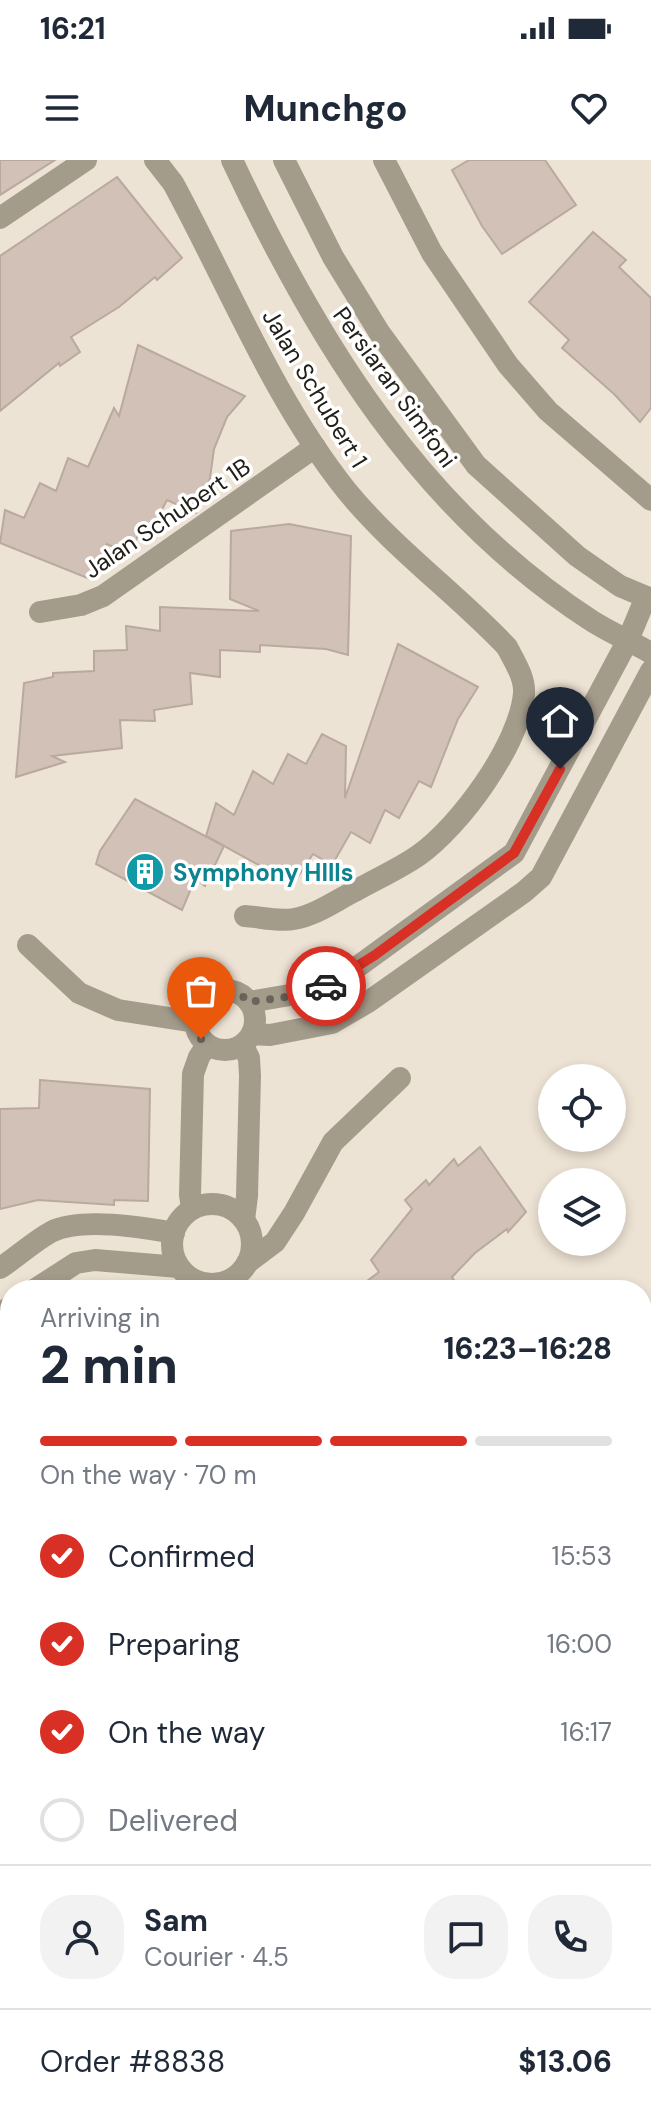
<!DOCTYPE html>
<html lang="en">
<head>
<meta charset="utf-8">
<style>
  :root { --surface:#fff; --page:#f2f2f3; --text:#1f2937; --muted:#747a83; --line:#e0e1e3; --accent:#d93025 }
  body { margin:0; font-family:"DM Sans",sans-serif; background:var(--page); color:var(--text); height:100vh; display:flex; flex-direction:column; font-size:30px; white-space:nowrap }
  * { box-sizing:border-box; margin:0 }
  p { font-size:26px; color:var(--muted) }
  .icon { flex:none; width:44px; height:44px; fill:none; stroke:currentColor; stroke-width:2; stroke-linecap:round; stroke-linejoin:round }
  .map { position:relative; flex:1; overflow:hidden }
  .panel { position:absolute; left:0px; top:1120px; width:652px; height:848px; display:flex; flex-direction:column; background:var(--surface); border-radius:32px 32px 0 0; box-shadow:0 4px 12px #0003 }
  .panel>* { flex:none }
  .buttons { position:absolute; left:538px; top:904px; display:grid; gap:16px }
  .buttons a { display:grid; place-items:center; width:88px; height:88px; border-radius:50%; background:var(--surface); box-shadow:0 4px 12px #0003; font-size:40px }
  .pin { position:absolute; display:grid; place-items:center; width:68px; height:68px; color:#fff; margin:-82px -34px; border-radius:50% 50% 50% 0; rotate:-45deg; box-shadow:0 0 8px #0007 }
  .pin .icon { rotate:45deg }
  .courier { position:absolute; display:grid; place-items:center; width:80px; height:80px; margin:-40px; border:6px solid #d93025; border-radius:50%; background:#fff; color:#222; box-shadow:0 2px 10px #0007 }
  .summary em { font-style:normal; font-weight:800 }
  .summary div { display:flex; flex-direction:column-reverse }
  .summary { display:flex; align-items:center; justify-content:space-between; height:136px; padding:0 40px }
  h1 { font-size:52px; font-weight:800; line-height:60px }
  .bar { display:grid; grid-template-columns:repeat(4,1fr); gap:12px 8px; align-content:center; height:96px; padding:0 40px }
  .bar i { height:10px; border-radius:6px; background:var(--line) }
  .bar .active { background:var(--accent) }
  .bar p { grid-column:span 4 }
  .line { display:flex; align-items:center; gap:20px; padding:0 40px; border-top:2px solid var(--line) }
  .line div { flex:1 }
  .round { display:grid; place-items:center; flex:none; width:84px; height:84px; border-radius:32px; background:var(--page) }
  ol { padding:0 40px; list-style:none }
  li { display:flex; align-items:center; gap:24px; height:88px }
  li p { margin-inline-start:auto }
  li .icon { padding:8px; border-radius:50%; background:var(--accent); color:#fff; stroke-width:4 }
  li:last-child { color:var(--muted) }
  li i { width:44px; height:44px; border:4px solid var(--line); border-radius:50% }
  .status { display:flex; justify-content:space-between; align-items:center; height:56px; padding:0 40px; background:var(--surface); direction:ltr }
  .status svg { height:22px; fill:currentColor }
  header { display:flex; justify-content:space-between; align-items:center; height:104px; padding:0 40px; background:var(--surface); font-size:36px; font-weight:800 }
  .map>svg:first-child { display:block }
  .building { fill:#d2c1b7; stroke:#b9a99f; stroke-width:2 }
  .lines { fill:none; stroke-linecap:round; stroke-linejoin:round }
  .service { stroke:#a49c8b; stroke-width:18 }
  .minor { stroke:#a49c8b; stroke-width:22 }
  .tertiary { stroke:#a49c8b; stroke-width:22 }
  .done { stroke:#6a645b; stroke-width:8; stroke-dasharray:0 14.4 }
  .route { stroke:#d93025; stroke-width:10 }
  .labels { text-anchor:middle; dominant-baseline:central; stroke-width:7; stroke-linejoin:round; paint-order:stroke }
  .street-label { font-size:24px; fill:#23201a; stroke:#fff }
  .culture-label { font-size:24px; font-weight:bold; fill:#0d838f; stroke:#fff; text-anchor:start }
</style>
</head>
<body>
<div class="status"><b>16:21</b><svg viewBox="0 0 49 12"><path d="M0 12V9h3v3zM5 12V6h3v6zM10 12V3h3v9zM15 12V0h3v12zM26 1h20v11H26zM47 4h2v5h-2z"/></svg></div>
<header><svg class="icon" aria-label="menu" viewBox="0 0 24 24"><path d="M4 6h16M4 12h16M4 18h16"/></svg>Munchgo<svg class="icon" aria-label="heart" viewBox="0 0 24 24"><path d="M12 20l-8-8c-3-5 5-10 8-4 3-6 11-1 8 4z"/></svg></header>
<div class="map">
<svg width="651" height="1968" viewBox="0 0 651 1968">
  <rect width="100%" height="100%" fill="#ede3d4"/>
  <g class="building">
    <path d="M0 0H55L0 35Z"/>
    <path d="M469 0H545L576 45 502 94 482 66 452 10Z"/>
    <path d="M117 17 182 98 157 120 155 117 119 147 71 177 80 192 60 206 59 203 0 251V96Z"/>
    <path d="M593 72 626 100 619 107 651 138V248L640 262 614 234 562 188 569 180 529 142Z"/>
    <path d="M138 185 245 236 227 257 214 289 210 318 196 353 167 340 153 367 141 363 132 395 107 384 90 419 0 383 5 350 24 358 40 323 56 331 68 298 88 307 114 248 119 256Z"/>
    <path d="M289 364 351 376 348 495 326 489 260 485V492L220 490V517L190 513 192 544 154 550 155 561 120 560 122 588 52 596 65 602 16 617 24 523 53 517V513L94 511V491L127 490 126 466 160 471V447L259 451 230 439 231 371Z"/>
    <path d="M398 484 478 527 458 559 431 627 419 621 399 658 385 650 370 683 351 672 332 705 313 694 293 724 206 676 216 643 234 655 253 611 273 624 288 594 306 604 322 574 346 586 345 638Z"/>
    <path d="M135 639 224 686 205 726 195 719 182 750 96 704 100 691Z"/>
    <path d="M40 920 150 929 148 1041 114 1040V1045L38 1040 0 1049V949L39 948Z"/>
    <path d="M480 987 526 1052 508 1072 507 1069 475 1093 452 1117 460 1130H355L379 1112 371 1100 412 1049 405 1040 426 1020 429 1025 454 999 458 1006Z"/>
  </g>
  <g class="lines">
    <g class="service">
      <path d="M0 1817 10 1808"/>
      <path d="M642 1845H651"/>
    </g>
    <g class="minor">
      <path d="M155 0 173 23C229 126 273 238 346 330 394 389 456 433 507 487 514 501 525 517 524 533 520 584 460 666 419 695 399 709 376 719 355 731 335 741 316 755 294 759 279 762 260 757 245 756"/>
      <path d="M384 0 432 93 508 205 548 251 651 340"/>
      <path d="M0 58 86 0"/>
      <path d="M40 452 81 445 103 436 315 287"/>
      <path d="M28 785 79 833 118 850 195 862"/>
      <circle cx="225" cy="860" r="30"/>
      <path d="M249 842 319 830 349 813 514 693 628 480 646 437"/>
      <path d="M252 874 270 875 332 863 368 842 524 732 541 717 651 511"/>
      <path d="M243 886 249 898 250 916 247 1036 244 1060"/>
      <circle cx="212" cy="1084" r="40"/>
      <path d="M192 1048 190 1035 193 914 199 897 207 885"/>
      <path d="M247 1103 275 1082 294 1053 333 982 400 918"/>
      <path d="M0 1108C17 1097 33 1082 51 1072 80 1057 142 1067 174 1073"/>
      <path d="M34 1130 76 1103 95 1100 179 1107"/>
      <path d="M0 1154 10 1147"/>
      <path d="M0 1350 10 1364"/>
    </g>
    <g class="tertiary">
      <path d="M232 0C317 181 420 350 592 461 611 473 632 482 651 493"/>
      <path d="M284 0 333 97 379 172 476 305 577 396 620 426 651 439"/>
      <path d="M642 1470 651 1446"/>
      <path d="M593 1958 595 1968"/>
    </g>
  </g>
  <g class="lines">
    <path class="done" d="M201 879C182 843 221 812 249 842L301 835 326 826"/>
    <path class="route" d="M326 826 375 795 514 693 560 609"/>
  </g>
  <defs>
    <g id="building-disc" transform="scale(2)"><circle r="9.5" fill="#0f9aa8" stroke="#fff"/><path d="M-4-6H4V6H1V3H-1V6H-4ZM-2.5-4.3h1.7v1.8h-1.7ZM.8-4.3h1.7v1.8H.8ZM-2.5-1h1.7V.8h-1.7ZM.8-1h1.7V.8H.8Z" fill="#fff"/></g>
  </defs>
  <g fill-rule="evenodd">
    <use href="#building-disc" x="145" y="712"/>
  </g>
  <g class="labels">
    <g class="street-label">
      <text transform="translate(395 227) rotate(54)">Persiaran Simfoni</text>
      <text transform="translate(315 228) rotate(59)">Jalan Schubert 1</text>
      <text transform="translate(167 358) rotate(-34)">Jalan Schubert 1B</text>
    </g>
    <g class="culture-label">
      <text x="173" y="712">Symphony HIlls</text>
    </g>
  </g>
</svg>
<div class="buttons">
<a><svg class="icon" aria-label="locate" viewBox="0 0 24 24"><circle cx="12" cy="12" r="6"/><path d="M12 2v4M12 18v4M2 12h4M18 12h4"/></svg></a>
<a><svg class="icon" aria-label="layers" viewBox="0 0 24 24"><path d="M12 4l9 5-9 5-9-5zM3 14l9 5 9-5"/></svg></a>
</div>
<div class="pin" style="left:201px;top:879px;background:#ea580c"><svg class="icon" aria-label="bag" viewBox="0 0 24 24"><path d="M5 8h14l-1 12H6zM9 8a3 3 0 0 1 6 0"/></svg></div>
<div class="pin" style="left:560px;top:609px;background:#1f2937"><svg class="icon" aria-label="home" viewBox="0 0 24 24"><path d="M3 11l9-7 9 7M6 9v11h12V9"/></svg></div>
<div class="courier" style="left:326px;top:826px"><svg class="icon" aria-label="car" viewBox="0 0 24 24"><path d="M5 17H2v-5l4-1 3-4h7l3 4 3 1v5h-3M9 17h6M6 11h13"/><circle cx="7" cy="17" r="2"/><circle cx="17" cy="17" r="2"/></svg></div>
<section class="panel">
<div class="summary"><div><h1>2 min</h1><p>Arriving in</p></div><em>16:23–16:28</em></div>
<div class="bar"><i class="active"></i><i class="active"></i><i class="active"></i><i></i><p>On the way · 70 m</p></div>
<ol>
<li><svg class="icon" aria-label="check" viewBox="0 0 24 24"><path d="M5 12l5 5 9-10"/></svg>Confirmed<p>15:53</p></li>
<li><svg class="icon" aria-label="check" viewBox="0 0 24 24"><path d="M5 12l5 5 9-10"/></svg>Preparing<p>16:00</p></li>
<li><svg class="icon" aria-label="check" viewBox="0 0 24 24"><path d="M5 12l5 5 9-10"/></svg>On the way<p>16:17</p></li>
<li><i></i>Delivered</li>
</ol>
<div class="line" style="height:144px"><a class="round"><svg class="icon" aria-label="person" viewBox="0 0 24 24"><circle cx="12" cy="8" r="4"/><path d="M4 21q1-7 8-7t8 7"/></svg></a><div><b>Sam</b><p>Courier · 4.5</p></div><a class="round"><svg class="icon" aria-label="chat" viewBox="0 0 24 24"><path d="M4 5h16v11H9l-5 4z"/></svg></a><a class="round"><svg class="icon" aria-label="phone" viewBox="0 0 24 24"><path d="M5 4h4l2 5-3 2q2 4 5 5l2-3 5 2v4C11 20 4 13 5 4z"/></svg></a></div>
<div class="line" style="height:104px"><div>Order #8838</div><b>$13.06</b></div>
</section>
</div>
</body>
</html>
